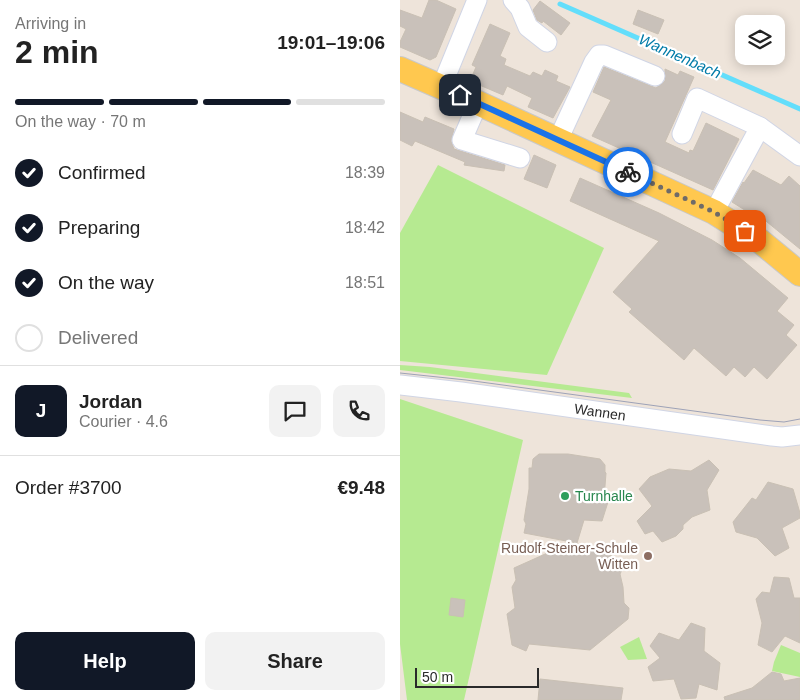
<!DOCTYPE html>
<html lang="en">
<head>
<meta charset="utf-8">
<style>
  :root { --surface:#fff; --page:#f2f2f2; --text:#222; --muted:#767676; --line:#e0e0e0; --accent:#111827 }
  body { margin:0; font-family:Arial,sans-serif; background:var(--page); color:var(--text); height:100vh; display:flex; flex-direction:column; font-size:19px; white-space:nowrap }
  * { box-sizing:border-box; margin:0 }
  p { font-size:16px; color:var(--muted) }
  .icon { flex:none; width:28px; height:28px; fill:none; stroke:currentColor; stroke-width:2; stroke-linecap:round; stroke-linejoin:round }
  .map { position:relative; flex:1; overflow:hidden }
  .panel { display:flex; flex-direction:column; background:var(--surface); width:400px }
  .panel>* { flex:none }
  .controls { position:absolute; left:335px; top:15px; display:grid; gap:10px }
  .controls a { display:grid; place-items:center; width:50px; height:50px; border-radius:10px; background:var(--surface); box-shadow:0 2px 12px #0003; font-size:25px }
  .scale { position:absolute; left:15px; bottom:12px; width:124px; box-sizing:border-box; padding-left:5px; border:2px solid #2a2a2a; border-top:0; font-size:14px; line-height:18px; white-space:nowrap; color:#2a2a2a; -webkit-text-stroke:4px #fff; paint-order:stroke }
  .pin { position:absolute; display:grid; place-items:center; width:42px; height:42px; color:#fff; margin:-21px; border-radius:10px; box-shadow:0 2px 8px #0006 }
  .courier { position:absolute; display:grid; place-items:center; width:50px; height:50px; margin:-25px; border:4px solid #1a73e8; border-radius:50%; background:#fff; color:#222; box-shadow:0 1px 6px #0007 }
  .head em { font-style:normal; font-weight:700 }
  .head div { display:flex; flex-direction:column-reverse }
  .head { display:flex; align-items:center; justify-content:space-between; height:85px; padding:0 15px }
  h1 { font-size:32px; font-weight:700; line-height:38px }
  .bar { display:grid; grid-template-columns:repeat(4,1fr); gap:8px 5px; align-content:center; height:60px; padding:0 15px }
  .bar i { height:6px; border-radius:4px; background:var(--line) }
  .bar .selected { background:var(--accent) }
  .bar p { grid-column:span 4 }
  .line { display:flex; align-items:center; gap:12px; padding:0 15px; border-top:1px solid var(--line) }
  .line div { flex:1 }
  .round { display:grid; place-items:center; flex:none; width:52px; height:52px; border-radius:10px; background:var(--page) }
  ol { padding:0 15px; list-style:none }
  li { display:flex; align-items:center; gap:15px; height:55px }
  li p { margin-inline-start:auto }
  li .icon { padding:5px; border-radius:50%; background:var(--accent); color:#fff; stroke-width:4 }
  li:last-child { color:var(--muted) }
  li i { width:28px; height:28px; border:2px solid var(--line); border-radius:50% }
  .button { display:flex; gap:10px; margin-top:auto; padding:10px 15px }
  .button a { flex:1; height:58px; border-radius:10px; background:var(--accent); color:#fff; font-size:20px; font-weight:700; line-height:58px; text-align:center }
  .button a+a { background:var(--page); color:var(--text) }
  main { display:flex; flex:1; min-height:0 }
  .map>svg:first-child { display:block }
  .green { fill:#b6ea91 }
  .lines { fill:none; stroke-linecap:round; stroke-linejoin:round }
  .stream { stroke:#63defb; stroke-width:5 }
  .building { fill:#c9c1ba; stroke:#c9c0b4 }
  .minor-casing { stroke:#d0d5e5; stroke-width:21 }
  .major-casing { stroke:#c8c8c8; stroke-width:26 }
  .minor { stroke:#fff; stroke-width:19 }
  .major { stroke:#ffc84f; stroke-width:24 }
  .tram { stroke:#9da2b7; stroke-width:1 }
  .done { stroke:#6f6b68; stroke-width:5; stroke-dasharray:0 9 }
  .route { stroke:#1a73e8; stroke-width:6 }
  .leisure-dot { fill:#2e9e5b; stroke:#fff; stroke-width:2 }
  .education-dot { fill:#8d6e63; stroke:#fff; stroke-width:2 }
  .labels { text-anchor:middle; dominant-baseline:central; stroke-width:4.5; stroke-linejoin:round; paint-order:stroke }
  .street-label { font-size:14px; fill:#2a2a2a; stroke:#fff }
  .leisure-label { font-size:14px; fill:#27864d; stroke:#fff; text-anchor:start }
  .education-label { font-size:14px; fill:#785e54; stroke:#fff; text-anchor:end }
  .water-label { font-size:15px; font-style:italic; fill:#007ba8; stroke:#fff }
</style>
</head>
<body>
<main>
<section class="panel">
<div class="head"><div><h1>2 min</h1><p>Arriving in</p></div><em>19:01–19:06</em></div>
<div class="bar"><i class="selected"></i><i class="selected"></i><i class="selected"></i><i></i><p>On the way · 70 m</p></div>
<ol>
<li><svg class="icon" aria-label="check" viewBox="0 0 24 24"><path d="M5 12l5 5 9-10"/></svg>Confirmed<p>18:39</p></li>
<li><svg class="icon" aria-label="check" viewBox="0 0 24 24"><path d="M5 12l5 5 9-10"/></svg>Preparing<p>18:42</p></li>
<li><svg class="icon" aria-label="check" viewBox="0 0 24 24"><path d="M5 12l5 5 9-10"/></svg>On the way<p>18:51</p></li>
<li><i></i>Delivered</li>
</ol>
<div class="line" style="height:90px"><b class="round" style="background:var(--accent);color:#fff">J</b><div><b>Jordan</b><p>Courier · 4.6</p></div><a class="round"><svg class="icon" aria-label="chat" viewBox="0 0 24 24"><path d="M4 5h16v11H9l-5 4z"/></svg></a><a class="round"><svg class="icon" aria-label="phone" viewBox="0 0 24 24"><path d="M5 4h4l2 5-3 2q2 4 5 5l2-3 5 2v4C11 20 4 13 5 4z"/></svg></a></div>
<div class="line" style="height:65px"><div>Order #3700</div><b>€9.48</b></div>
<div class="button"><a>Help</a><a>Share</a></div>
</section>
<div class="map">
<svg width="400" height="700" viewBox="0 0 400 700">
  <rect width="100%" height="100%" fill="#eee4da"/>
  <g class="green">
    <path d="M38 165 204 248 147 375 0 361V233Z"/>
    <path d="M0 365 30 367 229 393 232 398 0 370Z"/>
    <path d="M0 399 123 440 64 700H7L0 644Z"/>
    <path d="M239 637 247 659 228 660 220 647Z"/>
    <path d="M381 645 400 653V677L372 671 374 662Z"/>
  </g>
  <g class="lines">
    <path class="stream" d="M160 4 400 109"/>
  </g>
  <g class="building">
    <path d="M29 0H36L56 9 36 57 30 60 0 47V42L6 29 0 26V10L22 18Z"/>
    <path d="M140 1 170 23 161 35 143 21 142 23 137 20 133 10Z"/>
    <path d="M238 10 264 20 258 34 233 24Z"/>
    <path d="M90 24 110 33 100 56 106 59 104 65 130 76 133 72 142 76 145 70 158 76 156 81 170 87 153 118 128 107 132 98 107 86 103 95 70 81 76 67 72 65Z"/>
    <path d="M204 67 256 88 265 81V69L278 75 280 71 294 77 265 142 289 153 290 150 293 151 306 123 339 139 313 190 192 136 211 100 193 92Z"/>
    <path d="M0 112 23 122 25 117 54 129 51 141 54 149 105 165 104 171 64 165 65 162 15 141 12 146 0 140Z"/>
    <path d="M134 155 156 165 147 188 124 179Z"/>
    <path d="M353 170 381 185 389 176 400 186V249L361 217 359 219 332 202 343 182 344 183Z"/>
    <path d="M180 178 259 213 312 240 340 258 388 298 377 311 394 325 386 335 397 345 367 379 354 367 345 377 334 367 326 376 294 348 284 360 229 312 232 309 213 292 259 241 170 201Z"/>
    <path d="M139 454H168L200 459 205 465V472L206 473 204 499 208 502 202 521 184 520 177 543 124 533 126 524 124 520 129 489V468H132L133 459Z"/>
    <path d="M309 460 319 470 307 490 310 510 292 517 283 525V529L276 536 262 542 253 531 245 534 237 521 252 506 239 489 250 477 269 469 291 471Z"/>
    <path d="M368 482 393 489 400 513V518L382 528 389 548 375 556 357 538 336 532 333 522 352 498 356 500Z"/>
    <path d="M172 542 220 559 223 568 220 574 223 587 224 603 229 608 228 619 190 650 129 644 126 651 112 645 107 614 115 608 112 587 116 580 114 568Z"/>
    <path d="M374 577 389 578 394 598H400V643L385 636 372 652 358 645 362 623 356 599 362 592 370 593Z"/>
    <path d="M51 598 65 600 63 617 49 615Z"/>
    <path d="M291 623 305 628 304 651 320 663 317 690 299 684 296 698 281 699 274 679 253 681 248 667 260 658 250 646 259 633 279 640Z"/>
    <path d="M372 672 381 674 384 681 400 678V700H325L324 697 352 688Z"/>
    <path d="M140 679 223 688 221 700H138Z"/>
  </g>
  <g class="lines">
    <g class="minor-casing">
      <g id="minor">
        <path d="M113 0 120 8 128 27 147 42"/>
        <path d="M41 88 77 0"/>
        <path d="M78 103 62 140 120 158"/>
        <path d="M282 134 297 98 360 127"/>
        <path d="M158 140 194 62 199 55H204L255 76"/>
        <path d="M314 212 360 127 400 156"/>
        <path d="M0 385 61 392 372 436 382 437 400 435"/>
      </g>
    </g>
    <g class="major-casing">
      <path id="major" d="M0 69 78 103 314 212 360 241 400 274"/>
    </g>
    <use href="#minor" class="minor"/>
    <use href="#major" class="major"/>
    <path class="tram" d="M0 373 66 380 360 420 384 422 400 419"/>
  </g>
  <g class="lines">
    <path class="done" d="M228 172 314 212 345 231"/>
    <path class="route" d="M60 95 228 172"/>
  </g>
  <circle class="leisure-dot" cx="165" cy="496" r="5"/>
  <circle class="education-dot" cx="248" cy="556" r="5"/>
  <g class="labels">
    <g class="street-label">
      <text transform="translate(200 412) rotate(8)">Wannen</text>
    </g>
    <g class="leisure-label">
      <text x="175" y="496">Turnhalle</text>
    </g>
    <g class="education-label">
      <text x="238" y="548">Rudolf-Steiner-Schule<tspan x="238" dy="16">Witten</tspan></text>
    </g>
    <g class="water-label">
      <text transform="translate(280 56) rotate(24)">Wannenbach</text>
    </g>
  </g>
</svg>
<div class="controls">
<a><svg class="icon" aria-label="layers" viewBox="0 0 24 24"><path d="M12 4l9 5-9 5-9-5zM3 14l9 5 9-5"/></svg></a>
</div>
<div class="scale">50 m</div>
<div class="pin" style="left:345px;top:231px;background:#ea580c"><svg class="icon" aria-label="bag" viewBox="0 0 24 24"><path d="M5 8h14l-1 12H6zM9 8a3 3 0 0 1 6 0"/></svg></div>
<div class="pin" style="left:60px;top:95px;background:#1f2937"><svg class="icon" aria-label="home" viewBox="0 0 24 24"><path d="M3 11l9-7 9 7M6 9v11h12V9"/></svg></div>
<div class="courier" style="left:228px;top:172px"><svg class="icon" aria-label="bike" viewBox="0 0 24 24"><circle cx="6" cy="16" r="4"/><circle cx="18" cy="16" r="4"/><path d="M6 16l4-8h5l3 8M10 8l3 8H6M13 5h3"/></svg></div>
</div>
</main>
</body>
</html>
